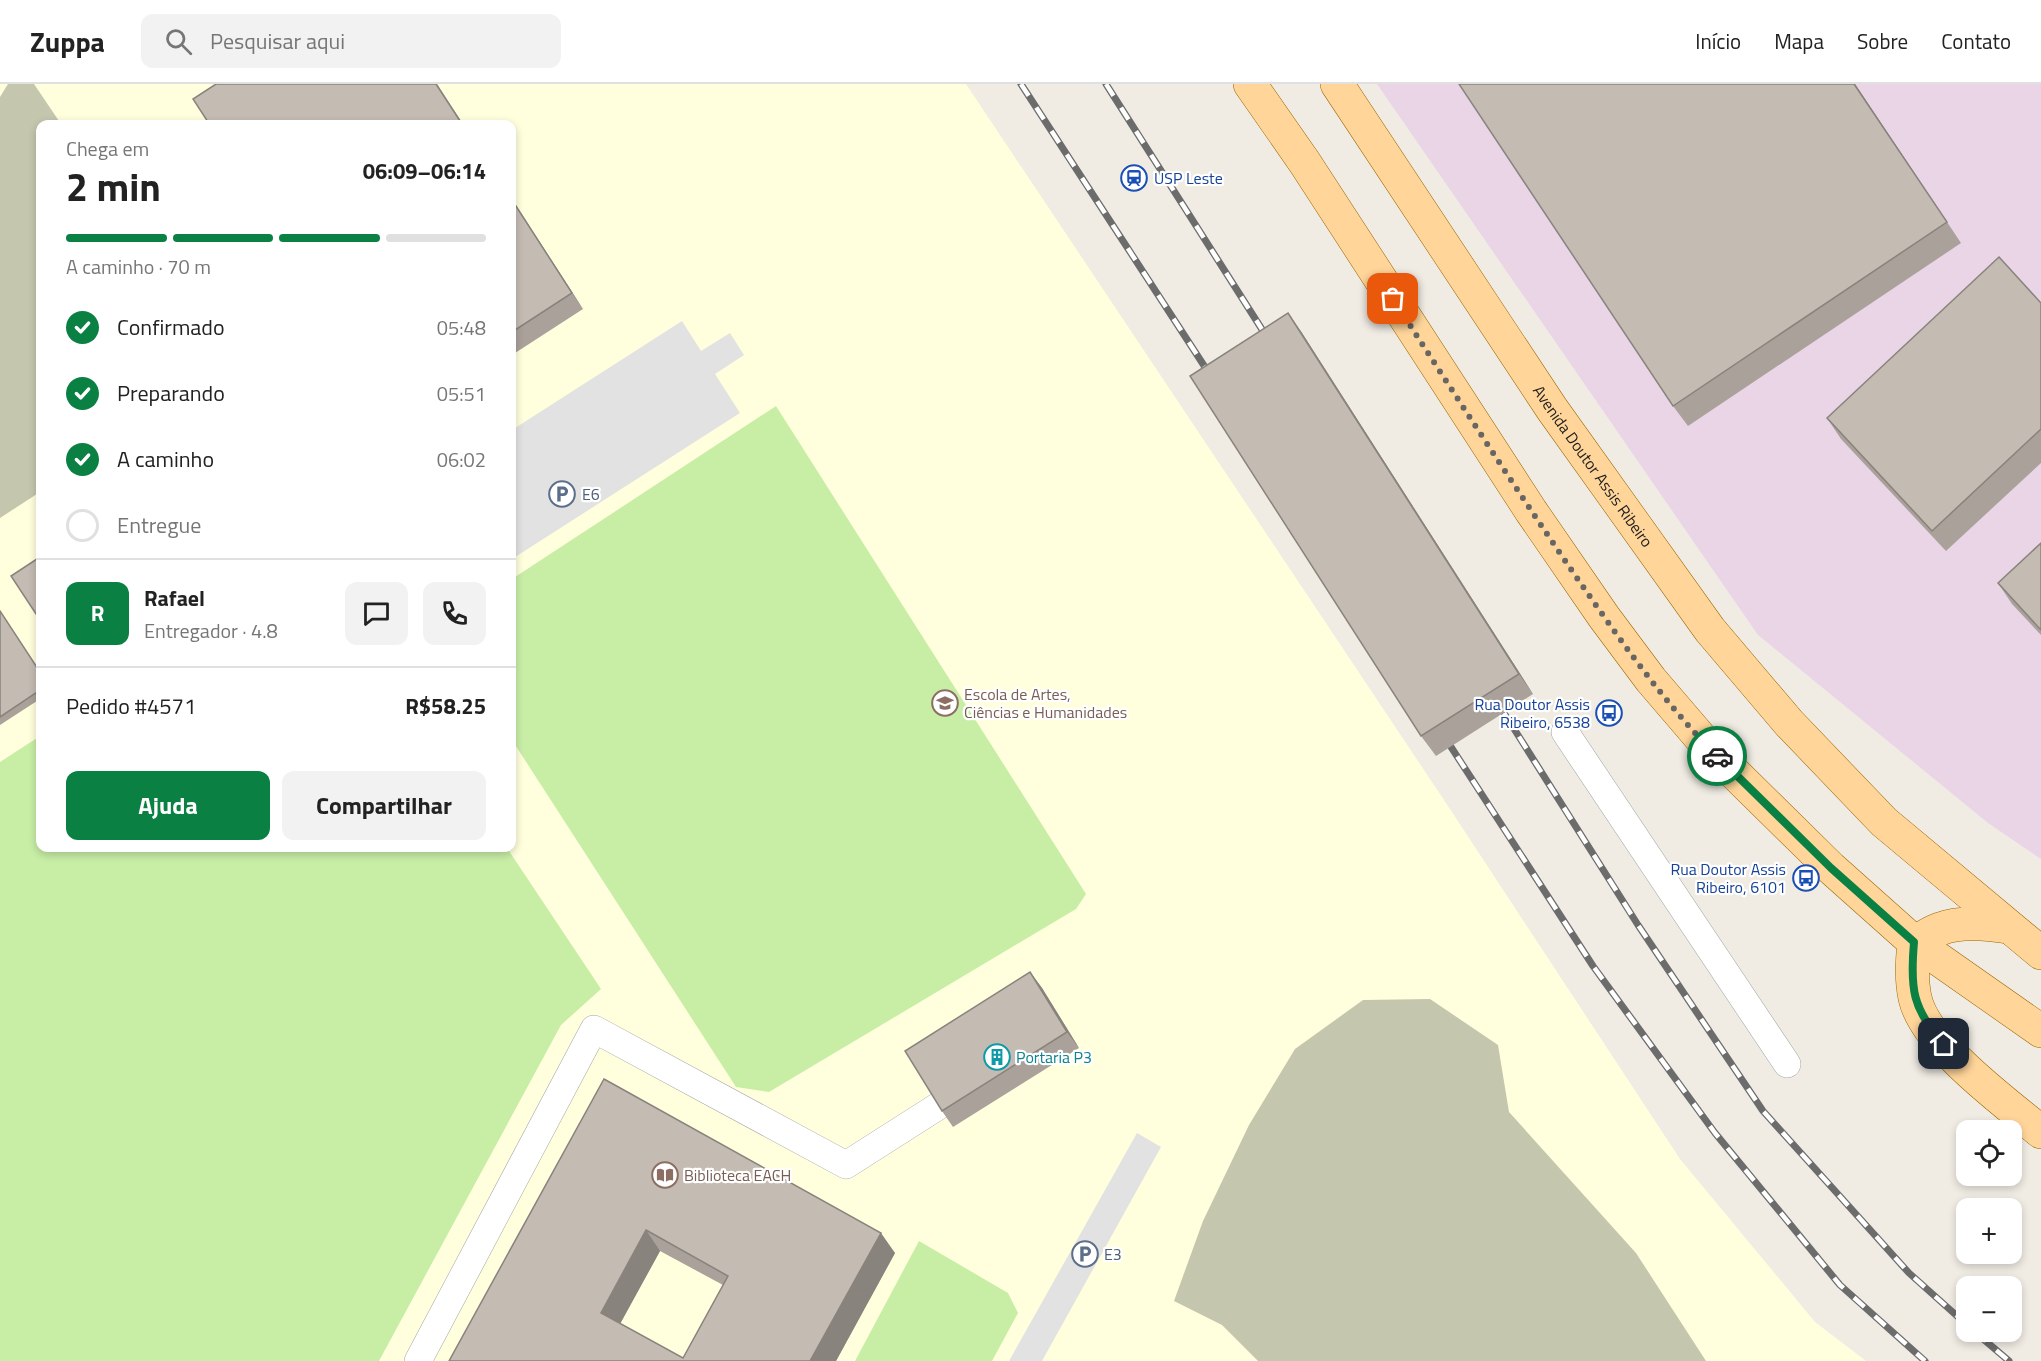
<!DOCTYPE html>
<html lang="pt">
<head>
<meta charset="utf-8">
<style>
  :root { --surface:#fff; --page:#f2f2f2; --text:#222; --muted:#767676; --line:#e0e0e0; --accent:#0b8043 }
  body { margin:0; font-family:"Titillium Web",sans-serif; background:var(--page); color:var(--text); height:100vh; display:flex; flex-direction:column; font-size:22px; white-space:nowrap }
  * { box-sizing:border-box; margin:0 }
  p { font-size:20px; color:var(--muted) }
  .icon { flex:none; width:33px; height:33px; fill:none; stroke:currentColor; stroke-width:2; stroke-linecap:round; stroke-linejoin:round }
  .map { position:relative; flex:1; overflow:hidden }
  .drawer { position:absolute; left:36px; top:36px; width:480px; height:732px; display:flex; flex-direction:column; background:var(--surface); border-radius:12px; box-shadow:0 3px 9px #0003 }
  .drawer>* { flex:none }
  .fabs { position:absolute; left:1956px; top:1036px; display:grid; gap:12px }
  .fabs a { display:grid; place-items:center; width:66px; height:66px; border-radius:12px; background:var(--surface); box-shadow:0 3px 9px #0003; font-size:30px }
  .pin { position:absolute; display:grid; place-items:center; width:51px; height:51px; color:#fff; margin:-26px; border-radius:12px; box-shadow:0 3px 9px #0006 }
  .courier { position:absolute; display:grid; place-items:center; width:60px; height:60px; margin:-30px; border:4px solid #0b8043; border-radius:50%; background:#fff; color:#222; box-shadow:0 2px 8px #0007 }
  .head em { font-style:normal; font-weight:700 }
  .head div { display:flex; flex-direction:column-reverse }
  .head { display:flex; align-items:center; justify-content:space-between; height:102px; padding:0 30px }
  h1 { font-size:39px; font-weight:700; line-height:45px }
  .bar { display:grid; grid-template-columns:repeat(4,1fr); gap:9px 6px; align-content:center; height:72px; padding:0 30px }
  .bar i { height:8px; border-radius:4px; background:var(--line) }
  .bar .active { background:var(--accent) }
  .bar p { grid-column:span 4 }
  .line { display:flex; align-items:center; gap:15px; padding:0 30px; border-top:2px solid var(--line) }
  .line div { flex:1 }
  .round { display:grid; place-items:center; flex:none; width:63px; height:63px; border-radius:12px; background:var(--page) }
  ol { padding:0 30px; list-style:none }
  li { display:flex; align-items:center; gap:18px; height:66px }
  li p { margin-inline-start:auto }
  li .icon { padding:6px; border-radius:50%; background:var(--accent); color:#fff; stroke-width:4 }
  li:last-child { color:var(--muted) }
  li i { width:33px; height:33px; border:3px solid var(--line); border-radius:50% }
  .primary-button { display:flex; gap:12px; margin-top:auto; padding:12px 30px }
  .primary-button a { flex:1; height:69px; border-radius:12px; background:var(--accent); color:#fff; font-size:24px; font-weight:700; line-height:69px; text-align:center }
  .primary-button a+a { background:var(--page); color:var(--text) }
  header { display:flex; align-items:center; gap:36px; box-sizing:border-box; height:84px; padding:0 30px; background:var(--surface); border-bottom:2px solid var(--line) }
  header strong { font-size:28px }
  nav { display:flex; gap:33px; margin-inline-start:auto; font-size:21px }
  .search { width:420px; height:54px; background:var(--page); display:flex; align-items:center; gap:15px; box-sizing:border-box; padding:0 21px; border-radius:12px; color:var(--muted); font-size:22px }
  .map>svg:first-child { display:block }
  .industrial { fill:#ead5e6 }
  .education { fill:#ffffde; fill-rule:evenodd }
  .construction { fill:#c5c6ae }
  .grass { fill:#c8eea6 }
  .parking { fill:#e2e2e2 }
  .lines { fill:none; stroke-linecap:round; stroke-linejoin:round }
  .pedestrian-casing { stroke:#a5a5a5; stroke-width:28 }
  .primary-casing { stroke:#996800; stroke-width:34 }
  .pedestrian { stroke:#fff; stroke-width:27 }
  .primary { stroke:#ffd59a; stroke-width:33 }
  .rail-casing { stroke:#6c6c6c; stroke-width:7 }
  .rail { stroke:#fff; stroke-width:4.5; stroke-dasharray:14; stroke-linecap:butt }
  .wall { fill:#a9a19a; fill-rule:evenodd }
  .shaded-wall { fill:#89837d }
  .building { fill:#c4bbb3; stroke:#89837d; stroke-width:1.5; fill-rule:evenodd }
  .done { stroke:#686663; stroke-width:6; stroke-dasharray:0 10.8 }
  .route { stroke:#0b8043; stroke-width:8 }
  .labels { text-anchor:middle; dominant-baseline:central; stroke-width:4.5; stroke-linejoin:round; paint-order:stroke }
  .transit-label { font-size:16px; fill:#164399; stroke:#fff; text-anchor:end }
  .street-label { font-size:16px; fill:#1e1e1e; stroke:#fff }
  .service-label { font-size:16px; fill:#4e5e75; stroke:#fff; text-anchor:start }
  .education-label { font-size:16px; fill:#785e54; stroke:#fff; text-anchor:start }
  .culture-label { font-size:16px; fill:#0d838f; stroke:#fff; text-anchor:start }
</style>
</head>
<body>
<header>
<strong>Zuppa</strong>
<div class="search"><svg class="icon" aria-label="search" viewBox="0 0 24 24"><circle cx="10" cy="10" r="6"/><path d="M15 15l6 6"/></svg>Pesquisar aqui</div>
<nav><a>Início</a><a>Mapa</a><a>Sobre</a><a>Contato</a></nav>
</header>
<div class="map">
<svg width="2041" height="1277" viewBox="0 0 2041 1277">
  <rect width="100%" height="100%" fill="#f0ece4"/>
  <path class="industrial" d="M1377 0H2041V775L1988 739 1758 551Z"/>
  <path class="education" d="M0 0H966L1442 713 1680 1075 1815 1238 1866 1277H0ZM40 40H512V764H40Z"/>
  <g class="construction">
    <path d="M8 0H34L61 40H40V408L0 434V13Z"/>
    <path d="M1430 915 1498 961 1509 1028 1636 1169 1706 1277H1258L1222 1241 1174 1217 1203 1137 1249 1041 1295 965 1363 916Z"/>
  </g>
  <g class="grass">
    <path d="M776 322 1086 810 1076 825 769 1008 736 1003 512 656V495Z"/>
    <path d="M40 652V764H507L601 905 561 941 379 1277H0V678Z"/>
    <path d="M919 1157 1008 1209 1018 1229 992 1277H855Z"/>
  </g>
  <g class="parking">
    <path d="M682 237 701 267 730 249 744 271 715 290 740 329 512 475V346Z"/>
    <path d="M1137 1049 1161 1063 1042 1277H1009Z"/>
  </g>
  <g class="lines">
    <g class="pedestrian-casing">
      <g id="pedestrian">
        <path d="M1565 648 1787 980"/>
        <path d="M418 1277 594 945 846 1081 940 1021"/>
      </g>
    </g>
    <g class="primary-casing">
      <g id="primary">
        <path d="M1250 0 1305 79 1531 427 1604 533 1651 596 1711 666 1831 784 1914 858 2041 947"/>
        <path id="s1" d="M1337 0 1552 325 1710 546 1789 639 1884 738 2041 869"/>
        <path d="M1914 858C1912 878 1911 895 1915 914 1925 960 2005 1018 2041 1048"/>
        <path d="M1914 858C1923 854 1931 848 1940 845 1962 837 1986 840 2008 843"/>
      </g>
    </g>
    <use href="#pedestrian" class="pedestrian"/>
    <use href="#primary" class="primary"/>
    <g class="rail-casing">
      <g id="rail">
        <path d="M1021 0 1214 297"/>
        <path d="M1106 0 1270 258"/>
        <path d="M1504 629 1638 841 1763 1027 1909 1189 1966 1240"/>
        <path d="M1442 649 1593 882 1715 1049 1840 1201 1925 1277"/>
        <path d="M1975 1248 2009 1277"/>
      </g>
    </g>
    <use href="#rail" class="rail"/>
  </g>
  <g class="wall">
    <path d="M1855 0 1961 159 1688 342 1673 322Z"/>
    <path d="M512 115 583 225 512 271Z"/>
    <path d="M2041 219V379L1946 467 1841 355 1827 334Z"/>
    <path d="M1288 229 1302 249 1533 610 1436 672 1421 652Z"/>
    <path d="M2041 459V551L2012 520 1998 499Z"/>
    <path d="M0 527 40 588V615L0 641Z"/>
    <path d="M1030 888 1042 904 1079 964 953 1043 942 1027Z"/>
    <path d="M604 995 895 1169 836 1277H449ZM660 1167 723 1201 683 1274 620 1240Z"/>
  </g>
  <g class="shaded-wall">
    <path d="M436 0H437L463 40H462Z"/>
    <path d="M1854 0H1855L1961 159 1947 138Z"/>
    <path d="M512 115 583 225 572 209Z"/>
    <path d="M1288 229 1302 249 1533 610 1519 590Z"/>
    <path d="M1030 888 1042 904 1079 964 1067 948Z"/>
    <path d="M646 1146 660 1167 615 1249 601 1229Z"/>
    <path d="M881 1149 895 1169 836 1277H810Z"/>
  </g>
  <g class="building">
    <path d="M216 0H436L462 40H204L208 38 193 15Z"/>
    <path d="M1459 0H1854L1947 138 1673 322Z"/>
    <path d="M512 116 572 209 512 248Z"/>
    <path d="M1999 173 2041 219V345L1932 447 1827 334Z"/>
    <path d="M1288 229 1519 590 1421 652 1190 292Z"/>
    <path d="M2041 459V546L1998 499Z"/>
    <path d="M40 473V536L11 492Z"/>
    <path d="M0 527 40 588V606L0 633Z"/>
    <path d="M1030 888 1067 948 942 1027 905 967Z"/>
    <path d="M604 995 881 1149 810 1277H449ZM646 1146 728 1192 683 1274 601 1229Z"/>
  </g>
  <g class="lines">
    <path class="done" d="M1393 215C1454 309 1515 404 1579 497 1621 557 1665 620 1717 672"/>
    <path class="route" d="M1717 672 1831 784 1914 858C1910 904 1912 925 1944 960"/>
  </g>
  <defs>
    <g id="station-ring" transform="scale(1.35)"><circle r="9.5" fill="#fff" stroke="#1a4fb4" stroke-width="1.5"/><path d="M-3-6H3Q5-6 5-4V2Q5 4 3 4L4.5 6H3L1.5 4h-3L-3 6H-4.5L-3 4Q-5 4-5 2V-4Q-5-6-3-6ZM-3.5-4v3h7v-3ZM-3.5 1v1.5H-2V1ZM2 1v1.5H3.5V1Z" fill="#1a4fb4"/></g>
    <g id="parking-ring" transform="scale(1.35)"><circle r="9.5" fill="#fff" stroke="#5c6f8a" stroke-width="1.5"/><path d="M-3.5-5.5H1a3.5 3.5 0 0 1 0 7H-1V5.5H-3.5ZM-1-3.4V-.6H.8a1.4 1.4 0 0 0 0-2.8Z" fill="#5c6f8a"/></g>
    <g id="university-ring" transform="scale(1.35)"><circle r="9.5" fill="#fff" stroke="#8d6e63" stroke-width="1.5"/><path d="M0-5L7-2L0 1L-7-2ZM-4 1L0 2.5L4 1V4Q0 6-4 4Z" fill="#8d6e63"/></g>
    <g id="bus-ring" transform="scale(1.35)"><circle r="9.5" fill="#fff" stroke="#1a4fb4" stroke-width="1.5"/><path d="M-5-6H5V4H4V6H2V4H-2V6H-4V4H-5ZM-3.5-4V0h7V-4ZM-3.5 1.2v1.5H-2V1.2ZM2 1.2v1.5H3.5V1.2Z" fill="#1a4fb4"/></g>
    <g id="building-ring" transform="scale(1.35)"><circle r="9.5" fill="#fff" stroke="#0f9aa8" stroke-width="1.5"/><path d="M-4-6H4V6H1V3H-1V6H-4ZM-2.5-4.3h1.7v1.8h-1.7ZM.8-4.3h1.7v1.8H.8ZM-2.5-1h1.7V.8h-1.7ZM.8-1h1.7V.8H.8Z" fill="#0f9aa8"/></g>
    <g id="library-ring" transform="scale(1.35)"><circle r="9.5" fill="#fff" stroke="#8d6e63" stroke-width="1.5"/><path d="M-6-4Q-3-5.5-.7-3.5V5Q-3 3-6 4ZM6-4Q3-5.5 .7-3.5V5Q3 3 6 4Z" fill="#8d6e63"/></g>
  </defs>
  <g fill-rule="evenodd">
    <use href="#station-ring" x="1134" y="94"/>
    <use href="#parking-ring" x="562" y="410"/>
    <use href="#university-ring" x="945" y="619"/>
    <use href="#bus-ring" x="1609" y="629"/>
    <use href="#bus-ring" x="1806" y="794"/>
    <use href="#building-ring" x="997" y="973"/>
    <use href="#library-ring" x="665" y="1091"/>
    <use href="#parking-ring" x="1085" y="1170"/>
  </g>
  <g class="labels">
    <g class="transit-label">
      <text x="1154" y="94" text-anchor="start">USP Leste</text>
      <text x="1590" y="620">Rua Doutor Assis<tspan x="1590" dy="18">Ribeiro, 6538</tspan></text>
      <text x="1786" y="785">Rua Doutor Assis<tspan x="1786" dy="18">Ribeiro, 6101</tspan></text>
    </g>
    <g class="street-label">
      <text stroke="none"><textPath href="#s1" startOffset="460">Avenida Doutor Assis Ribeiro</textPath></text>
    </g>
    <g class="service-label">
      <text x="582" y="410">E6</text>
      <text x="1104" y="1170">E3</text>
    </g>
    <g class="education-label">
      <text x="964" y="610">Escola de Artes,<tspan x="964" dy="18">Ciências e Humanidades</tspan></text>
      <text x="684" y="1091">Biblioteca EACH</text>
    </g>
    <g class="culture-label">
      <text x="1016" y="973">Portaria P3</text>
    </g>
  </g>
</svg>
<div class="fabs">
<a><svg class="icon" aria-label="locate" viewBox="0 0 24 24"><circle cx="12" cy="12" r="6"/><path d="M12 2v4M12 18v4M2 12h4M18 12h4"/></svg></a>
<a>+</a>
<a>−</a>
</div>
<div class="pin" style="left:1393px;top:215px;background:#ea580c"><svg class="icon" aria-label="bag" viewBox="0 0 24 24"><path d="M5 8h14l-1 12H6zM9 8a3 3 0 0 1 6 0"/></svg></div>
<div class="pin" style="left:1944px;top:960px;background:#1f2937"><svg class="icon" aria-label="home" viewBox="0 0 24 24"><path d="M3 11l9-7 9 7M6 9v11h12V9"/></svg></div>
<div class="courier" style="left:1717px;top:672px"><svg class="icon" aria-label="car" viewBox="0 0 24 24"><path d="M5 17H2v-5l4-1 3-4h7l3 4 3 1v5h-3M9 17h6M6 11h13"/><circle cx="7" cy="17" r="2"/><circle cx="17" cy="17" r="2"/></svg></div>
<section class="drawer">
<div class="head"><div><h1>2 min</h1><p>Chega em</p></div><em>06:09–06:14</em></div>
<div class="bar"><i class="active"></i><i class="active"></i><i class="active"></i><i></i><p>A caminho · 70 m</p></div>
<ol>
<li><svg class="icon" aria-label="check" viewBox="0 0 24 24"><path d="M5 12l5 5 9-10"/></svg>Confirmado<p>05:48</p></li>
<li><svg class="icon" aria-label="check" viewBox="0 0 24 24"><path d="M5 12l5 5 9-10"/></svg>Preparando<p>05:51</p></li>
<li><svg class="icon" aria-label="check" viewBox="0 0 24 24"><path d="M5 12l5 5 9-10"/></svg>A caminho<p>06:02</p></li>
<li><i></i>Entregue</li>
</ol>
<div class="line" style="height:108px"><b class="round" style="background:var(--accent);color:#fff">R</b><div><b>Rafael</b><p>Entregador · 4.8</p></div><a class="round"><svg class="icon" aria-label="chat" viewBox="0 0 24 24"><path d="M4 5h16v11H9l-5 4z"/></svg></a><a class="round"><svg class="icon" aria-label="phone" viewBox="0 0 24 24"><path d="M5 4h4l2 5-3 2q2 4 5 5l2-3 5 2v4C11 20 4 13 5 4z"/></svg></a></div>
<div class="line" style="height:78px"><div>Pedido #4571</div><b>R$58.25</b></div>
<div class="primary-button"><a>Ajuda</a><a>Compartilhar</a></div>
</section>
</div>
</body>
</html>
